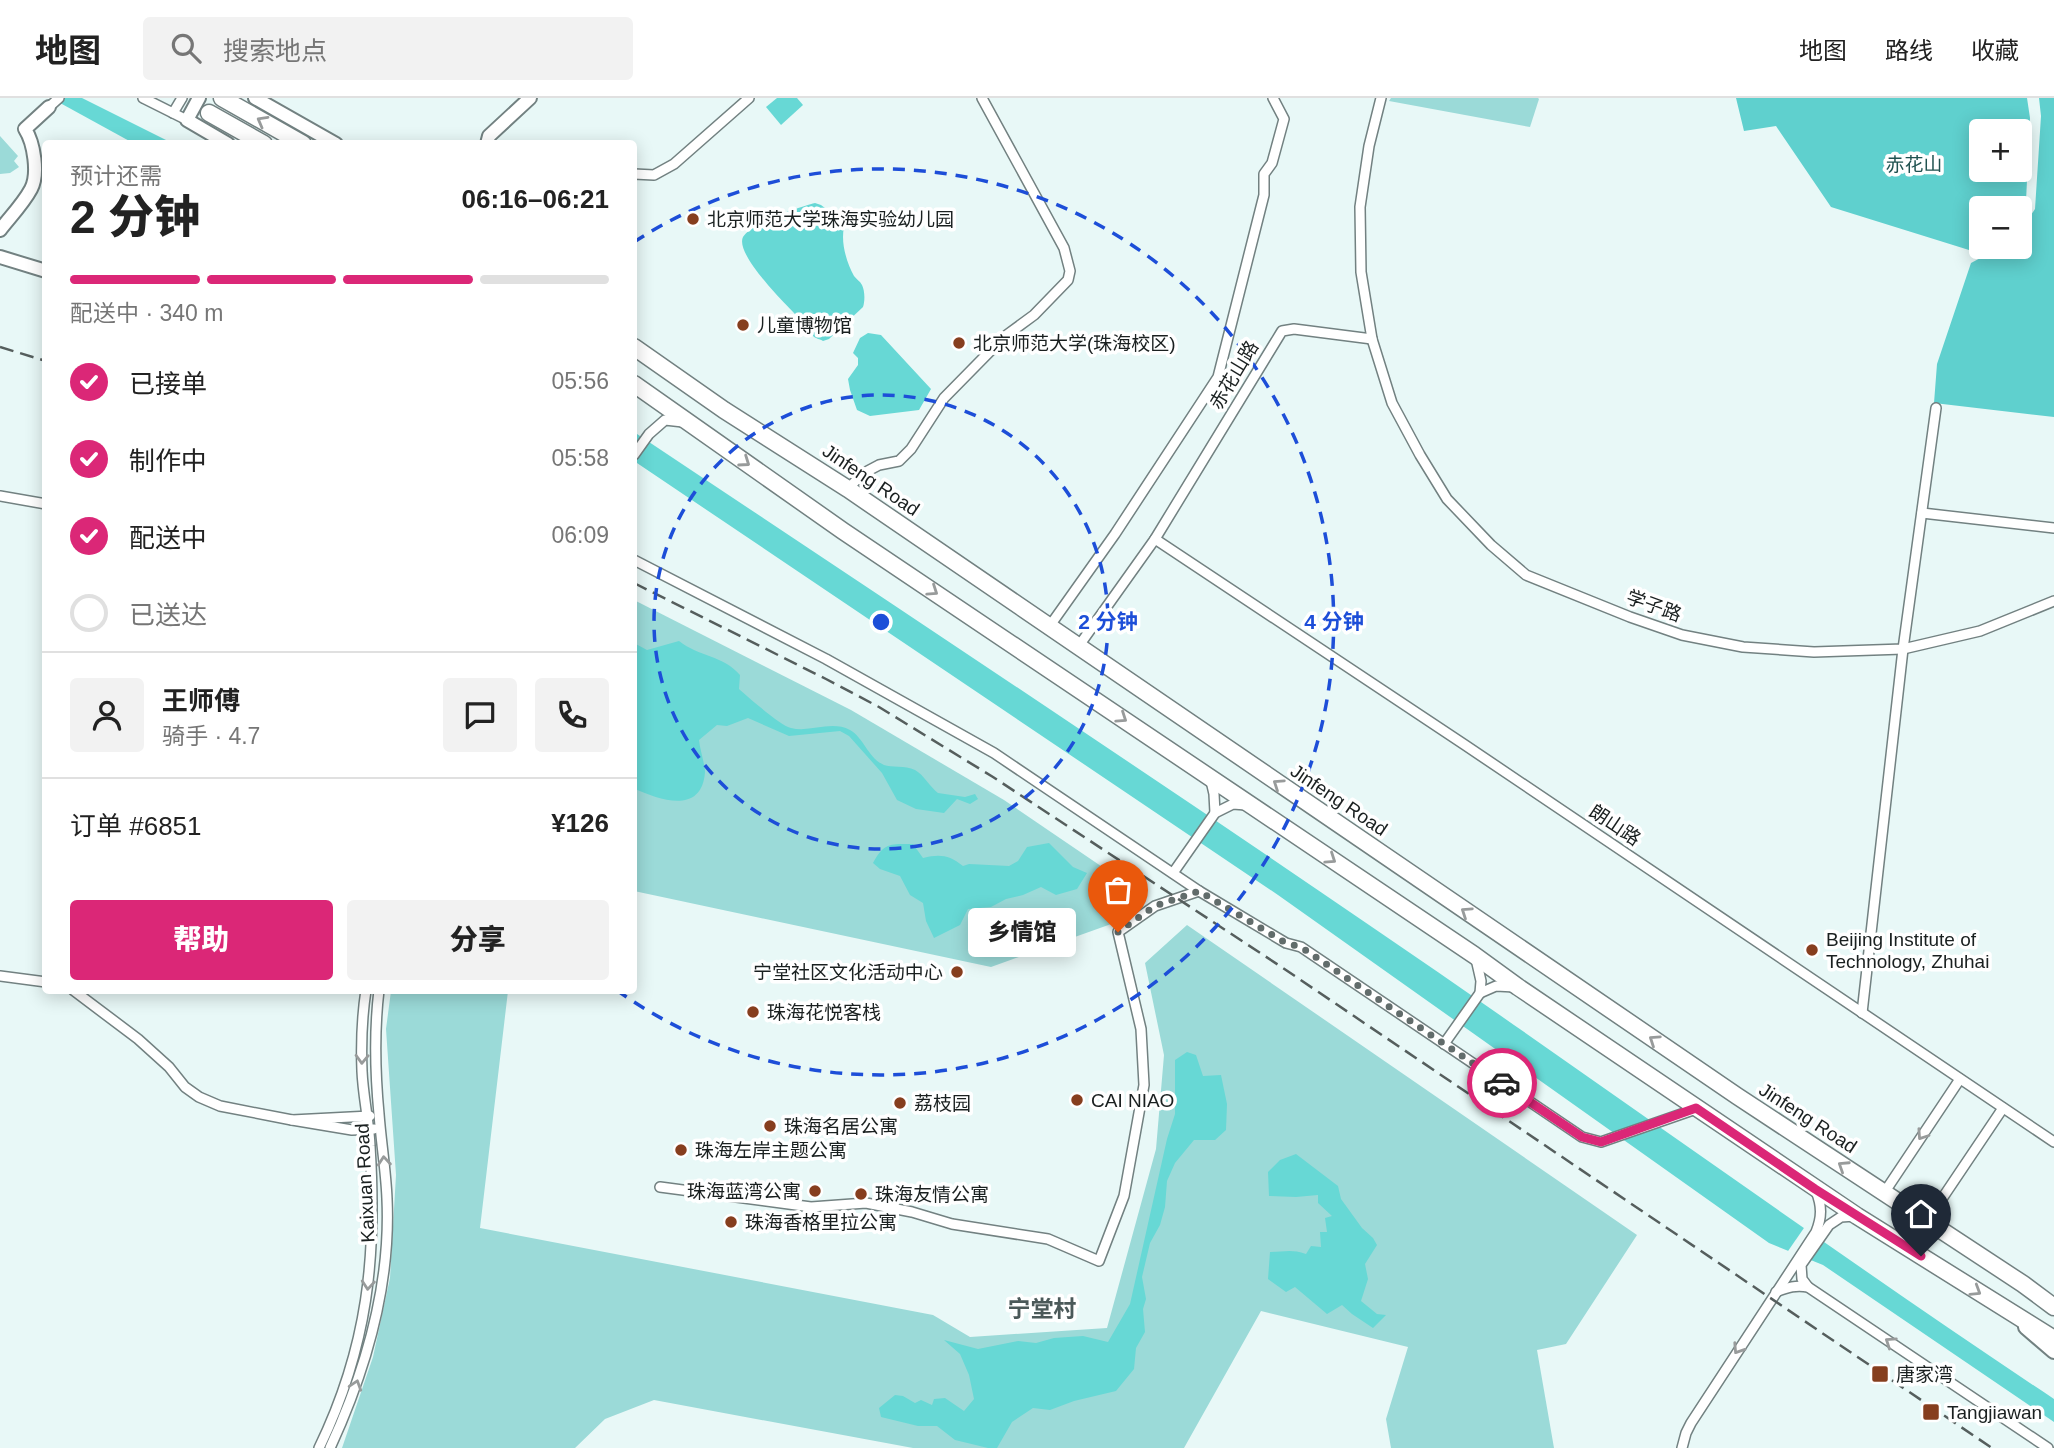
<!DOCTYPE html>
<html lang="zh">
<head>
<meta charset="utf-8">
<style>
  :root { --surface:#fff; --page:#f2f2f2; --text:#222; --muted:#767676; --line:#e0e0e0; --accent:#db2777 }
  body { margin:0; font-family:Helvetica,"Noto Sans SC",sans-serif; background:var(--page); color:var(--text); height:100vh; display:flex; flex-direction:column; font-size:26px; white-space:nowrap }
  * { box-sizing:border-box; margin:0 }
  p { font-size:23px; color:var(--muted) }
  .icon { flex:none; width:38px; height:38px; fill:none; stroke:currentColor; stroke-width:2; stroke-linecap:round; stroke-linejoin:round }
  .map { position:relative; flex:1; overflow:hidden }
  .side { position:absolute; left:42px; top:42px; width:595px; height:854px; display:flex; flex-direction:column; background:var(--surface); border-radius:7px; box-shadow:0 4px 18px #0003 }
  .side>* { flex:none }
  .fabs { position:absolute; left:1969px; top:21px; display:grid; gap:14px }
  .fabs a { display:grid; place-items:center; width:63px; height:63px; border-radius:7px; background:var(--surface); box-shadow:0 4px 18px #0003; font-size:35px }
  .pin { position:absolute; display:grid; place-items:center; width:60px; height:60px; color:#fff; margin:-72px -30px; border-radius:50% 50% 50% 0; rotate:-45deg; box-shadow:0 0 7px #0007 }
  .pin .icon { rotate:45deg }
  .courier { position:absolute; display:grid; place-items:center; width:70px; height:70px; margin:-35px; border:5px solid #db2777; border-radius:50%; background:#fff; color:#222; box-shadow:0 2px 9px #0007 }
  .bubble { position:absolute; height:49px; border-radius:7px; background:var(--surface); box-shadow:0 4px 18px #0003; font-size:23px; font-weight:800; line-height:49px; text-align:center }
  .overview em { font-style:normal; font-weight:800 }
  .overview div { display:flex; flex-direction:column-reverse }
  .overview { display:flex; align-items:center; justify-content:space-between; height:119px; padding:0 28px }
  h1 { font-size:46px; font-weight:800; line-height:52px }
  .bar { display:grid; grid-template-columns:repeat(4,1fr); gap:10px 7px; align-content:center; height:84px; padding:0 28px }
  .bar i { height:9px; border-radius:5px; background:var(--line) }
  .bar .on { background:var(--accent) }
  .bar p { grid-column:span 4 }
  .line { display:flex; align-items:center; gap:18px; padding:0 28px; border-top:2px solid var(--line) }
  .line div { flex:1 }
  .round { display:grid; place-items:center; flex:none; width:74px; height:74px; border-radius:7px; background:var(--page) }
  ol { padding:0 28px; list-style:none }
  li { display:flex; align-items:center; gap:21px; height:77px }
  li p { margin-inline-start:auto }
  li .icon { padding:7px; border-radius:50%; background:var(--accent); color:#fff; stroke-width:4 }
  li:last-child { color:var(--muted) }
  li i { width:38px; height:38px; border:4px solid var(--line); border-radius:50% }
  .cta { display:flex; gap:14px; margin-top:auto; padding:14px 28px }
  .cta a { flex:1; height:80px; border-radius:7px; background:var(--accent); color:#fff; font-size:28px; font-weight:800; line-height:80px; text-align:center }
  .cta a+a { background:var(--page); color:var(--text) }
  header { display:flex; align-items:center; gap:42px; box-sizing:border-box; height:98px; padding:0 35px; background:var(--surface); border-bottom:2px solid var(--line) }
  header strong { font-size:33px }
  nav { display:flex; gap:38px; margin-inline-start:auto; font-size:24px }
  .search { width:490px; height:63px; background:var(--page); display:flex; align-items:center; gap:18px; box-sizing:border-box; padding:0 24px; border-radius:7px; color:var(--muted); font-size:26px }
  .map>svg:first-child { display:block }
  .green { fill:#9bdad8 }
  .forest { fill:#5fd0ce; fill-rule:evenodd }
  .water { fill:#67d8d5 }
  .pier { fill:#e8f8f7 }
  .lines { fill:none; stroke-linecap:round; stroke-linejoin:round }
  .minor-casing { stroke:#728181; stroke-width:12 }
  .tertiary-casing { stroke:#728181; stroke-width:16 }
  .primary-casing { stroke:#728181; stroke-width:18 }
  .trunk-casing { stroke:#728181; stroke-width:19 }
  .minor { stroke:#fff; stroke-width:9 }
  .tertiary { stroke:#fff; stroke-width:12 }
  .primary { stroke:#fff; stroke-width:14 }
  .trunk { stroke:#fff; stroke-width:16 }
  .rail { stroke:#555e5d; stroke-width:2.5; stroke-dasharray:14 7; stroke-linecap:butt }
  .oneway { stroke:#989b9b }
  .done { stroke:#626c6b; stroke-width:7; stroke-dasharray:0 12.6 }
  .route { stroke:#db2777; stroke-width:9 }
  .ring { fill:none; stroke:#1d4ed8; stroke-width:3.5; stroke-dasharray:12 9 }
  .poi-dot { fill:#863e1e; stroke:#fff; stroke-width:2.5 }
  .labels { text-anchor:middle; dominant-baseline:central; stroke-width:7; stroke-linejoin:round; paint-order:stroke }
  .park-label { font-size:19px; fill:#205250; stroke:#fff }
  .poi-label { font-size:19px; fill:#1a2020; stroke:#fff; text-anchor:start }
  .street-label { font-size:19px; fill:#1a2020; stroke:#fff }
  .quarter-label { font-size:23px; font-weight:bold; fill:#4b5959; stroke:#fff }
  .centre { fill:#1d4ed8; stroke:#fff; stroke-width:3.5 }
  .ring-label { font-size:21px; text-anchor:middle; font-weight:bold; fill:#1d4ed8; stroke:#fff; stroke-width:7; stroke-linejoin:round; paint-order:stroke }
</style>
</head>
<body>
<header>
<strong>地图</strong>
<div class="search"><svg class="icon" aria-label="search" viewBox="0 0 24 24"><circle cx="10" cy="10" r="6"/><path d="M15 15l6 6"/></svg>搜索地点</div>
<nav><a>地图</a><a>路线</a><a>收藏</a></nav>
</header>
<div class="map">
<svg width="2054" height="1350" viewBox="0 0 2054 1350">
  <rect width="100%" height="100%" fill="#e8f8f7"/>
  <g class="green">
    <path d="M1391 0H1538L1539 1 1530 29 1389 3Z"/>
    <path d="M0 38 18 58 14 63 19 69 10 75 0 76Z"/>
    <path d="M634 502 851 612 1004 702 1142 796 1114 825 991 869 634 793Z"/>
    <path d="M1187 827 1637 1137 1566 1246 1537 1252 1554 1350H1391L1386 1321 1408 1249 1261 1213 1184 1350H913L654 1302 605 1321 575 1350H342L373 1259 390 1180 396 1077 386 931 391 893H508L480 1130 933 1217 970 1239 1107 1230 1156 1051 1164 957 1145 865Z"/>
  </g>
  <g class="forest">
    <path d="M1736 0H2027L2030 20 2026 103 2020 113V110H1981V145L1969 152 1831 109 1776 28 1744 33ZM1981 33H2020V72H1981Z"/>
    <path d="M2039 0H2054V319L1934 305 1937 266 1971 165 2001 149H2020V133L2035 111 2041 18Z"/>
  </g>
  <g class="water">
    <path d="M51 0H82L172 45H133Z"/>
    <path d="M777 0H797L803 7 781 27 766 9Z"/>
    <path d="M815 105 821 107 842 123 847 122C838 137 846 164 854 178 856 181 860 183 862 187 865 193 865 203 863 209L829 241 823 243C820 241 816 241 813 238 809 235 808 229 804 225 792 213 734 157 743 139 751 125 799 109 815 105Z"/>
    <path d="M868 235 881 237 931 291 919 312 870 318 857 312 850 292 848 281 858 267V260L853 255 860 240Z"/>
    <path d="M634 334C880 498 1128 662 1372 829 1601 985 1824 1148 2054 1301V1324L1823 1167 1769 1145 1278 797 634 363Z"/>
    <path d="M679 543C699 559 723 557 740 577L739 591C748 599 781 628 791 630 810 635 831 622 850 632 864 640 868 660 884 667 891 670 905 667 915 672 924 677 930 689 938 695L965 699 975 696 978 701 970 706 957 701 944 715 916 711 897 702 882 675 849 638 840 633 789 638 748 620 727 628 717 627 699 642C700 652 705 667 705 674 702 717 660 702 635 691L634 545 647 552Z"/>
    <path d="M1049 745 1073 769 1087 775 1077 791 1056 797 1041 789 1023 797 1006 801 991 809 968 811 960 827 934 840 926 823 923 805 910 797 900 778 880 771 873 765C884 744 891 746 913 746L923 760C940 756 949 757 963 768L969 766 1009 768 1018 763 1027 749Z"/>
    <path d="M1187 954 1196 957 1203 978 1221 977 1227 1006 1226 1032 1215 1042H1194L1175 1065 1167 1083 1165 1109 1160 1127 1150 1145 1142 1179 1146 1201 1143 1211 1145 1234 1136 1250 1134 1271 1116 1293 1074 1303 1050 1312 1033 1310 1012 1324 997 1350H988L955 1342 937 1328H918L881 1319 879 1310 895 1297 903 1298 915 1305 921 1302 932 1307 934 1301 945 1300 964 1313 974 1301 969 1277 960 1256 944 1242 978 1251 1018 1243 1036 1245 1054 1240 1083 1238 1108 1244 1130 1206 1167 1041 1175 1016V962Z"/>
    <path d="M1296 1056 1338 1088 1341 1101 1362 1130 1373 1140 1377 1147 1365 1166 1368 1181 1361 1203 1377 1216 1386 1217 1373 1230 1352 1216 1342 1207 1327 1216 1295 1189 1286 1194 1268 1181 1270 1154C1285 1154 1291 1151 1306 1156L1311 1148 1321 1149 1320 1134H1327L1325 1120 1332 1118 1318 1105V1097L1296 1099 1269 1098 1268 1074 1280 1062Z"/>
  </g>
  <path class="pier" d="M1806 1127 1816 1134 1807 1165 1786 1156Z"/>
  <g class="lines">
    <g class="minor-casing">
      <g id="minor">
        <path d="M143 0 187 22"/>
        <path d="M1381 0 1369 48 1360 109 1361 174 1372 241 1392 305 1420 357 1447 401 1491 447 1526 477 1630 519 1682 537 1743 549 1814 554 1903 551 1980 533 2054 503"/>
        <path d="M49 9 59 0"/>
        <path d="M173 15 182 0"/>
        <path d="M634 76 654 77 674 66 749 0"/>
        <path d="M634 357 649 336 665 322 683 324"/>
        <path d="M848 391 862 376 879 367 899 363 911 351 944 300 1004 239 1034 217 1068 182 1070 173 1064 150 982 0"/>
        <path d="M0 398 46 406"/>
        <path d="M1922 415 2054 430"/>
        <path d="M1155 441 1465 647 2054 1044"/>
        <path d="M634 462 826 561 994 655 1199 793 1286 845 1301 849 1582 1039 1601 1044 1696 1011"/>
        <path d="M1049 529 1115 436 1218 279 1264 97V76L1272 65 1284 21 1273 0"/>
        <path d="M1078 549 1155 441 1282 233 1294 231 1372 241"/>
        <path d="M1211 683 1214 696 1215 715"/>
        <path d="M1173 775 1215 715 1233 706 1246 707"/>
        <path d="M0 878 46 884"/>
        <path d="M73 892 138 941 169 969 185 989 199 999 220 1008 292 1022"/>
        <path d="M1480 895 1496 888 1515 889"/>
        <path d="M1862 915 1903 551 1936 310"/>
        <path d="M1444 946 1480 895 1481 883 1476 861"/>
        <path d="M370 1018 292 1022 352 1032 374 1031"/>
        <path d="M660 1089 811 1109 866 1105 912 1114 952 1126 1048 1141 1099 1163 1124 1098 1144 987 1141 931 1118 834 1155 808 1199 793"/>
        <path d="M1884 1095 1960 981"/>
        <path d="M1927 1123 2003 1010"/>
        <path d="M1808 1189 1802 1181 1801 1167 1829 1127 1841 1119 1855 1118"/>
        <path d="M1776 1194C1788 1189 1796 1187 1808 1189L2048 1350"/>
        <path d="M319 1350C368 1249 377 1158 370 1048 369 1023 363 998 362 973 361 947 362 918 366 892"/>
        <path d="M330 1350C366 1272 391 1188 387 1101 386 1073 381 1044 379 1016 375 974 374 934 379 892"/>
        <path d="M1682 1350 1686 1335 1691 1325 1816 1134C1822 1119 1822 1108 1816 1093"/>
      </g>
    </g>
    <g class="tertiary-casing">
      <g id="tertiary">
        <path d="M199 0 187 22 228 46"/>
        <path d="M255 0 336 46"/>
        <path d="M487 46 489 38 530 0"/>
        <path d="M0 132C10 119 23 106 31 91 39 76 34 45 25 31L49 9"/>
        <path d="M0 159 46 173"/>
      </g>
    </g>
    <g class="primary-casing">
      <path id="primary" d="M2026 1229 2054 1253"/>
    </g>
    <g class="trunk-casing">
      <g id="trunk">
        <path d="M222 0 303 46"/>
        <path d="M209 15 264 46"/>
        <path d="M634 249 724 312 848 391 1737 998 2023 1186 2054 1209"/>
        <path d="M634 286 843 433 1474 857 1518 889 1857 1118 2054 1241"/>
      </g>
    </g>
    <use href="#minor" class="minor"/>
    <use href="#tertiary" class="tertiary"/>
    <use href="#primary" class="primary"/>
    <use href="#trunk" class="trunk"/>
    <g class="rail">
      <path d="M0 249 46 263"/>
      <path d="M634 485 826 581 879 609 993 679 1280 868 1992 1350"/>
    </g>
  </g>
  <defs><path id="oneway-chevron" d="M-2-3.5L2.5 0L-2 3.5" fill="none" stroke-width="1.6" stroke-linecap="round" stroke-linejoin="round" transform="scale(1.75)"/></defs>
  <g class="oneway">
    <use href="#oneway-chevron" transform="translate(262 23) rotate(-151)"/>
    <use href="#oneway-chevron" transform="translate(745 364) rotate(35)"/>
    <use href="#oneway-chevron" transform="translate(933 493) rotate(34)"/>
    <use href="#oneway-chevron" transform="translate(1122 620) rotate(34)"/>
    <use href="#oneway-chevron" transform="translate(1278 686) rotate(-146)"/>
    <use href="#oneway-chevron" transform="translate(1331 761) rotate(34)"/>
    <use href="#oneway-chevron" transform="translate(1466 814) rotate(-146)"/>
    <use href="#oneway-chevron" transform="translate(1654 942) rotate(-146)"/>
    <use href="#oneway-chevron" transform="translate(362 961) rotate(92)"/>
    <use href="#oneway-chevron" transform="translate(1922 1037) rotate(124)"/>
    <use href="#oneway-chevron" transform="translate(384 1063) rotate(-95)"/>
    <use href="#oneway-chevron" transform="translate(1843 1068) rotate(-147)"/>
    <use href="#oneway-chevron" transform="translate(368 1187) rotate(95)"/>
    <use href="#oneway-chevron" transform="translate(1976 1193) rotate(32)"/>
    <use href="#oneway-chevron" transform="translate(1890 1244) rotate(-146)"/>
    <use href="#oneway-chevron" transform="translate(1738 1251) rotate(123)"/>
    <use href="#oneway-chevron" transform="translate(356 1287) rotate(-72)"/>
  </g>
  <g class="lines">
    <path class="done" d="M1118 834 1155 808 1199 793 1286 845 1301 849 1502 985"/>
    <path class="route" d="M1502 985 1582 1039 1601 1044 1696 1010 1815 1091 1921 1158"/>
  </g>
  <g class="ring">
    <circle cx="881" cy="524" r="227"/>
    <path d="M634 144A453 453 0 1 1 618 893"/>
  </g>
  <g class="poi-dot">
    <circle cx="693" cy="121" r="7"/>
    <circle cx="743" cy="227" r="7"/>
    <circle cx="959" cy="245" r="7"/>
    <circle cx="1812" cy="852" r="7"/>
    <circle cx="957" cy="874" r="7"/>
    <circle cx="753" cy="914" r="7"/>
    <circle cx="1077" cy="1002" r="7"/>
    <circle cx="900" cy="1005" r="7"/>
    <circle cx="770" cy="1028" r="7"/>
    <circle cx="681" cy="1052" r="7"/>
    <circle cx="815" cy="1093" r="7"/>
    <circle cx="861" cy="1096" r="7"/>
    <circle cx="731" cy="1124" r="7"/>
    <rect x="1871" y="1267" width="18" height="18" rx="3.5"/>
    <rect x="1922" y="1305" width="18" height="18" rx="3.5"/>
  </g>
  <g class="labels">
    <g class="park-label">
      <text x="1914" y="66">赤花山</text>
    </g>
    <g class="poi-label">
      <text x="707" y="121">北京师范大学珠海实验幼儿园</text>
      <text x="757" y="227">儿童博物馆</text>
      <text x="973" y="245">北京师范大学(珠海校区)</text>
      <text x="1826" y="841">Beijing Institute of<tspan x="1826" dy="22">Technology, Zhuhai</tspan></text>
      <text x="943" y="874" text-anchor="end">宁堂社区文化活动中心</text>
      <text x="767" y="914">珠海花悦客栈</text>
      <text x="1091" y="1002">CAI NIAO</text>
      <text x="914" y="1005">荔枝园</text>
      <text x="784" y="1028">珠海名居公寓</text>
      <text x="695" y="1052">珠海左岸主题公寓</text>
      <text x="801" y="1093" text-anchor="end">珠海蓝湾公寓</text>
      <text x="875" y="1096">珠海友情公寓</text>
      <text x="745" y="1124">珠海香格里拉公寓</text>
      <text x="1896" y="1276">唐家湾</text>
      <text x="1947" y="1314">Tangjiawan</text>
    </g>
    <g class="street-label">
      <text transform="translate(1234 277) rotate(-59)">赤花山路</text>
      <text transform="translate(871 382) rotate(34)">Jinfeng Road</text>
      <text transform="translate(1654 508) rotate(20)">学子路</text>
      <text transform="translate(1339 702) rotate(34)">Jinfeng Road</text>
      <text transform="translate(1615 727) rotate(34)">朗山路</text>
      <text transform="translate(1808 1020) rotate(33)">Jinfeng Road</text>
      <text transform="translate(365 1085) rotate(-93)">Kaixuan Road</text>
    </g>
    <g class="quarter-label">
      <text x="1042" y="1211">宁堂村</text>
    </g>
  </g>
  <circle cx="881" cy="524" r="10" class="centre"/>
  <g class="ring-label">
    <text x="1108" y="531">2 分钟</text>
    <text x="1334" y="531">4 分钟</text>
  </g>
</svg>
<div class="fabs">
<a>+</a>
<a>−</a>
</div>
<div class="pin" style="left:1118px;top:834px;background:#ea580c"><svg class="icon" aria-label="bag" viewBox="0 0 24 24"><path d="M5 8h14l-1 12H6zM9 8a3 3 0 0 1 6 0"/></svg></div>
<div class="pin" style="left:1921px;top:1158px;background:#1f2937"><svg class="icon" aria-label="home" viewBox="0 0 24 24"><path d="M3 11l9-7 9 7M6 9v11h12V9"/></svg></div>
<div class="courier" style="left:1502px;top:985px"><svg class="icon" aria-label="car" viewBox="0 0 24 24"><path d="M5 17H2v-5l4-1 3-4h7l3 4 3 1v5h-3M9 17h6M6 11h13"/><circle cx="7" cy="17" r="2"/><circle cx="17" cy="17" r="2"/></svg></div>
<div class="bubble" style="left:968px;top:810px;width:108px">乡情馆</div>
<section class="side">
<div class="overview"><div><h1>2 分钟</h1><p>预计还需</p></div><em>06:16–06:21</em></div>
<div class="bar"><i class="on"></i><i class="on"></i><i class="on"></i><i></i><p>配送中 · 340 m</p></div>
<ol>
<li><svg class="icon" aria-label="check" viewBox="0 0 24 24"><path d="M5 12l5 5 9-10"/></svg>已接单<p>05:56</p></li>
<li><svg class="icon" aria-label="check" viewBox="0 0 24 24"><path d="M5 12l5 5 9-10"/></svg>制作中<p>05:58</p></li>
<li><svg class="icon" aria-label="check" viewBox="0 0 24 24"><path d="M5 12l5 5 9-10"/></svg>配送中<p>06:09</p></li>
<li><i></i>已送达</li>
</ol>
<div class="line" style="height:126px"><a class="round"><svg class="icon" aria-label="person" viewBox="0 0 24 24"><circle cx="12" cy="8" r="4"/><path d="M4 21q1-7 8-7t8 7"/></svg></a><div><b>王师傅</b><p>骑手 · 4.7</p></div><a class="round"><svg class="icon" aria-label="chat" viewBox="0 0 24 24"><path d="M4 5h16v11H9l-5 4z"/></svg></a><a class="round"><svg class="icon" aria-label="phone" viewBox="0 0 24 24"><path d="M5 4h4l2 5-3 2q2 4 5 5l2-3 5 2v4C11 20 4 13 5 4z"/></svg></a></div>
<div class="line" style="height:91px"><div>订单 #6851</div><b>¥126</b></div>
<div class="cta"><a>帮助</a><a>分享</a></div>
</section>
</div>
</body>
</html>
